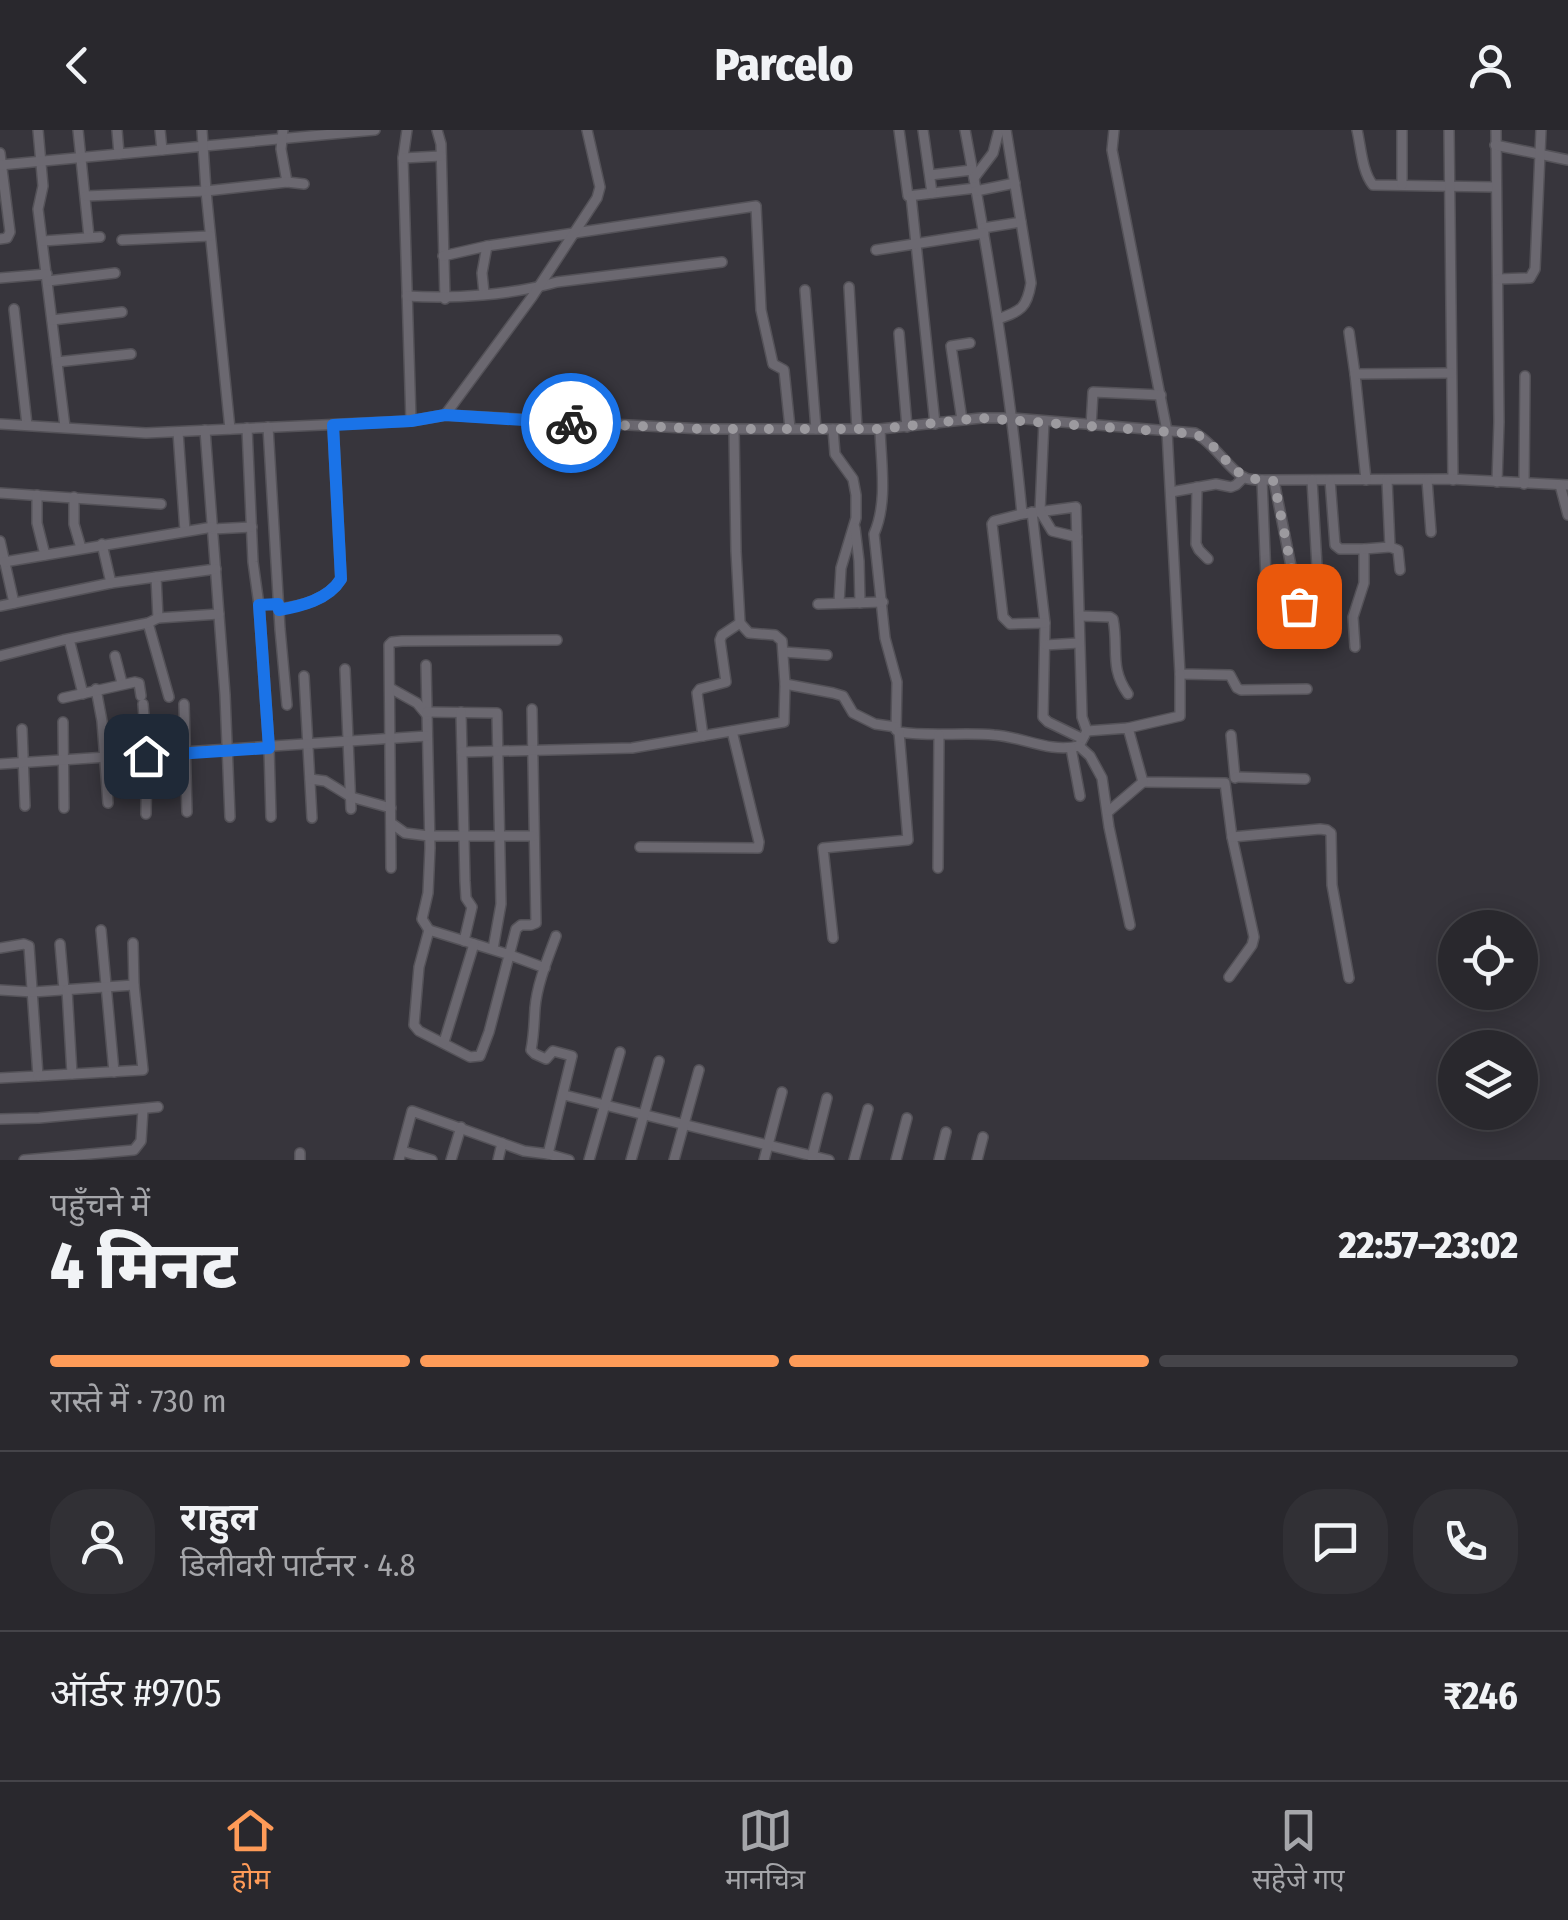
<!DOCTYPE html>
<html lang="hi">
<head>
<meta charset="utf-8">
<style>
  :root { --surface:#29282d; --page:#313035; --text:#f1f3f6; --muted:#a5a6aa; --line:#454449; --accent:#fe9b58 }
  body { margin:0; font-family:"Fira Sans Condensed","Noto Sans Devanagari",sans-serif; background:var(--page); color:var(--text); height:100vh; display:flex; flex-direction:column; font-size:38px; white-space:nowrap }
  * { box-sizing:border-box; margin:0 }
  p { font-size:32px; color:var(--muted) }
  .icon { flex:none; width:55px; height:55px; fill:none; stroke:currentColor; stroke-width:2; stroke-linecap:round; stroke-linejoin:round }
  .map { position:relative; height:1030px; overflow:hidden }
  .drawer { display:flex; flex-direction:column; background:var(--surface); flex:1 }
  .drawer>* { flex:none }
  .tools { position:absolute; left:1438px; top:780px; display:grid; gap:20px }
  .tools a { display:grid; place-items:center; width:100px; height:100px; border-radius:50%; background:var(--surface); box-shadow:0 5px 25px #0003,0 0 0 2px var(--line); font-size:50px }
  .pin { position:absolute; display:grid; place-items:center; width:85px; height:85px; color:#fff; margin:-42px; border-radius:20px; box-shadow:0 5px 15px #0006 }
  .courier { position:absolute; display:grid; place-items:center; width:100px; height:100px; margin:-50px; border:8px solid #1a73e8; border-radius:50%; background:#fff; color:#222; box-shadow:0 2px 12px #0007 }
  .headline em { font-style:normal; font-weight:800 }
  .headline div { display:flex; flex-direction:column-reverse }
  .headline { display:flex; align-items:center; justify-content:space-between; height:170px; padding:0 50px }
  h1 { font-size:65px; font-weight:800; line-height:75px }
  .bar { display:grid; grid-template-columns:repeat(4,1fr); gap:15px 10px; align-content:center; height:120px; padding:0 50px }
  .bar i { height:12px; border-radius:8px; background:var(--line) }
  .bar .on { background:var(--accent) }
  .bar p { grid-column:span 4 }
  .line { display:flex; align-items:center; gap:25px; padding:0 50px; border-top:2px solid var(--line) }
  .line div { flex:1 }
  .round { display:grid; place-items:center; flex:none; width:105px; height:105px; border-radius:40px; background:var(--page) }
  header { display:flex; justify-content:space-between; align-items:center; height:130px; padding:0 50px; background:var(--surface); font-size:45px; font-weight:800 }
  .tabs { display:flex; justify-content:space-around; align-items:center; height:140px; border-top:2px solid var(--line); background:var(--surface); font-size:28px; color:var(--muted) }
  .tabs a { display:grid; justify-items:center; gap:5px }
  .tabs .on { color:var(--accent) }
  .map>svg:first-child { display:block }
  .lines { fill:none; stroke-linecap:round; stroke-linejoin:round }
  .minor-casing { stroke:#545258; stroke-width:12 }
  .minor { stroke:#6b6870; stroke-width:9 }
  .done { stroke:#9c9a9f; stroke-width:10; stroke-dasharray:0 18 }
  .route { stroke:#1a73e8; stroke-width:12 }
</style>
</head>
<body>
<header><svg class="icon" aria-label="back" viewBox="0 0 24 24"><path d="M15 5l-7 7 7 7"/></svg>Parcelo<svg class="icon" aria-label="person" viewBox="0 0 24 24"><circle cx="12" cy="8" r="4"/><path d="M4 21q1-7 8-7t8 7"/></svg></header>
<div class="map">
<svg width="1568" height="1030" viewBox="0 0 1568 1030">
  <rect width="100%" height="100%" fill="#37353c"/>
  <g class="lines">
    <g class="minor-casing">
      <g id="minor">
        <path d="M38 0 43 56 38 79 65 297"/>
        <path d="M78 0 89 107"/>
        <path d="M117 0 119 24 375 0"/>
        <path d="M160 0 162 20"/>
        <path d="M202 0 206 61 230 299"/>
        <path d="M283 0 281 19 287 52"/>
        <path d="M407 0 403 28 411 291"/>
        <path d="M437 0 441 14 445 169"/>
        <path d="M899 0 908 66 976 58"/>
        <path d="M923 0 932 63"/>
        <path d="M965 0C989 127 1010 255 1022 384L1076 377 1082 587 1087 601"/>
        <path d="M1114 0 1112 20 1167 301 1180 544 1230 545 1237 558 1241 560 1307 559"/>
        <path d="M1357 0C1361 17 1362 42 1373 55L1496 57"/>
        <path d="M1402 0V55"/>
        <path d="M1449 0 1453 350"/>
        <path d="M1496 0 1499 292 1497 352"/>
        <path d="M1495 15 1568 30"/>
        <path d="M0 23 10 102 7 108 0 109"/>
        <path d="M403 28 441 26"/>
        <path d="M0 35 119 24"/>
        <path d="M930 45 972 40"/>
        <path d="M974 48 993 23 999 0"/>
        <path d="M976 61 1015 53"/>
        <path d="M86 66 206 61 287 52 304 54"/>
        <path d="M911 66 935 294"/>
        <path d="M983 98 1021 92"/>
        <path d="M122 110 210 106"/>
        <path d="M43 111 100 107"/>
        <path d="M876 120 984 103"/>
        <path d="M443 126 487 116 756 76 761 180 773 234 784 240 790 298"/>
        <path d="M0 148 47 144"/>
        <path d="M1498 149 1530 148 1535 139 1541 0"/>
        <path d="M48 151 115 143"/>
        <path d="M849 157 857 299"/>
        <path d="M805 160 816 299"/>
        <path d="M484 163 482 143 487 116"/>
        <path d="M407 166C455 169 511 165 557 152L722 132"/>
        <path d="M14 179 27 295"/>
        <path d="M998 189C1021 181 1027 178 1031 153L1006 0"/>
        <path d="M52 190 122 182"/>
        <path d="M1349 202 1355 244"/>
        <path d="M899 203 907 297"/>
        <path d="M57 232 131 224"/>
        <path d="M445 285 532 167 597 68 600 57 587 0"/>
        <path d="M962 290 951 216 970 213"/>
        <path d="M1044 291 1040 381 1052 401 1077 407"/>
        <path d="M0 294 146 303 411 291 445 285 703 299H880L981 288H1013L1195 303C1215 314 1230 341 1245 348 1251 350 1257 350 1262 350L1450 349 1568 355"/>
        <path d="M1091 296 1093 262 1161 265"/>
        <path d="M268 297 280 499 287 575"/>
        <path d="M247 298 253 432 259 475 269 618 271 687"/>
        <path d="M833 299 835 324 853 349 856 365V388L841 438 839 473"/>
        <path d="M880 299C881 333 888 372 874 404L885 508 897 552 896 600 899 602C931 607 963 602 994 605 1024 607 1049 623 1079 616L1087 601 1128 598 1143 652 1225 653 1232 707 1254 807 1252 815 1229 847"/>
        <path d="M205 300 225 565 230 687"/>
        <path d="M178 302 185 401"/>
        <path d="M1262 350 1266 449"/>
        <path d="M1330 350 1335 415 1340 419H1364V453L1353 487 1355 517"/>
        <path d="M1366 350 1355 244 1451 243"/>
        <path d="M1427 350 1431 402"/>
        <path d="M1274 351 1299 476 1306 481 1316 478 1319 471 1312 350"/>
        <path d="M1524 354 1525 246"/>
        <path d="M1560 355 1568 385"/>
        <path d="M1197 357 1196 414 1199 420 1208 429"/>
        <path d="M1171 362 1216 354 1231 357 1236 355 1244 347"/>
        <path d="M0 363 161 374"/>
        <path d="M37 365V393L45 425"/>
        <path d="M74 367V394L81 418"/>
        <path d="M1032 382 1045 493 1043 587 1048 592 1081 608"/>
        <path d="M1022 384 994 391 992 394 1003 487 1010 494 1045 493"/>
        <path d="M855 398 859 431 860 473"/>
        <path d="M213 399 252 397"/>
        <path d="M0 411 14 473"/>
        <path d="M102 414 111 453"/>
        <path d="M1390 417 1398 420 1400 440"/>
        <path d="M1364 419 1390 417 1387 350"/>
        <path d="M4 432 213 397"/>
        <path d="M156 447 158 488"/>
        <path d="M818 474 883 472"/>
        <path d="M0 476 111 453 216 439"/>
        <path d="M279 479C301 476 328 470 341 449L333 295"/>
        <path d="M1081 486 1110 487 1113 489C1119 519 1109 537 1128 564"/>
        <path d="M148 493 169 567"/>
        <path d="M69 509 83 564"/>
        <path d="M1045 515 1079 513"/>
        <path d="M784 522 827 525"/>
        <path d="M0 526 63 510 148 493 158 488 219 484"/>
        <path d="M115 526 122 553"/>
        <path d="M426 535 430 718 428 763 422 789 429 800"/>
        <path d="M345 539 351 679"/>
        <path d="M304 546 312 688"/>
        <path d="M785 554 833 563 843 566 853 583 875 594 896 597"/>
        <path d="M390 558 417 573 427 585"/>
        <path d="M96 559 102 591 108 673"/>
        <path d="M63 568 135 552 139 553 141 566"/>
        <path d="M143 574 147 626 146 684"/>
        <path d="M184 574 187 682"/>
        <path d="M532 579 536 793 531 795H521L516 799 489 902 480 926 470 927 419 901 414 895 419 837 429 800 510 825 545 838"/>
        <path d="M427 582 497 583 501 774 493 819"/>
        <path d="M461 582 465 751 466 768 472 777 464 811"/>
        <path d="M63 592 64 678"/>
        <path d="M1128 598 1180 586V544"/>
        <path d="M22 599 25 676"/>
        <path d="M1231 605 1235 648"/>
        <path d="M703 606 697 563 700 559 726 552 720 510 722 505 740 493"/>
        <path d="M1079 616 1090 626 1102 648 1109 697 1130 795"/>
        <path d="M1071 618 1080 666"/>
        <path d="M462 622 632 618 784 592 785 554 782 511 775 505 749 503 740 493 736 421 734 299"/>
        <path d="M0 634 427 606"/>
        <path d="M1236 647 1305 649"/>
        <path d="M310 649 325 651 351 667 391 678"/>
        <path d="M1109 681 1143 652"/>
        <path d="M391 693 405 703 429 706H533"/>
        <path d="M1232 707 1320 699 1327 700 1331 703 1332 755 1349 848"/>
        <path d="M640 717 758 718 759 712 732 601"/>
        <path d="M391 738 389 515 392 512 402 511 557 510"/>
        <path d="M938 738 939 605"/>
        <path d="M101 800 114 942"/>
        <path d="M833 808 823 718 908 710 899 602"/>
        <path d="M60 814 64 860"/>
        <path d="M0 818 24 814 29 816 38 946 0 948"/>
        <path d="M0 860 33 862 134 855"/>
        <path d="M67 860 72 944"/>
        <path d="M444 912 474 814"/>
        <path d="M38 946 143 940 134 855 133 813"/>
        <path d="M564 965 829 1030"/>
        <path d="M0 989 39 988 158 977"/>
        <path d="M402 1021 432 1030"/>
        <path d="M548 1024 569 1030"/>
        <path d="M812 1027 827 968"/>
        <path d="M24 1030 134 1020 141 1011 143 979"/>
        <path d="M300 1030V1023"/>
        <path d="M399 1030 412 981 524 1021 548 1024 572 926 553 921 546 929 535 924 531 920C534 905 534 893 535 878 537 854 548 828 556 806"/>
        <path d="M451 1030 461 997"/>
        <path d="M498 1030 502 1013"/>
        <path d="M589 1030 620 922"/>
        <path d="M631 1030 659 931"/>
        <path d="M674 1030 699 940"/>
        <path d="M764 1030 782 962"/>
        <path d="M854 1030 868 979"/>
        <path d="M896 1030 907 988"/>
        <path d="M939 1030 946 1002"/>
        <path d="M977 1030 983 1007"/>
      </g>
    </g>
    <use href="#minor" class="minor"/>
  </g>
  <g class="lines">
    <path class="done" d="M571 293 704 299H880L980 288 1196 304C1232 324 1224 350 1274 351L1299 476"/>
    <path class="route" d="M146 626 269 618 259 475 278 474 279 480C301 476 328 470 341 449L333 295 411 291 445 285 571 293"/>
  </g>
</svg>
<div class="tools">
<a><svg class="icon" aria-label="locate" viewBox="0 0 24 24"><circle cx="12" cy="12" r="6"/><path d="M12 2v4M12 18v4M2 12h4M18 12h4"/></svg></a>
<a><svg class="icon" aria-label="layers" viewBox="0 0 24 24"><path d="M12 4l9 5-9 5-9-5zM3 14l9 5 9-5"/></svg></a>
</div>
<div class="pin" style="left:1299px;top:476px;background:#ea580c"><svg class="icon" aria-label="bag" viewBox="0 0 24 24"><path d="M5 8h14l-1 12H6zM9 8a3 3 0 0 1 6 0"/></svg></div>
<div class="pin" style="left:146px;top:626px;background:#1f2937"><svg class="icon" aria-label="home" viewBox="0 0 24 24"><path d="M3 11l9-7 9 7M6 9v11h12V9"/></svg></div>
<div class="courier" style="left:571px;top:293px"><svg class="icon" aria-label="bike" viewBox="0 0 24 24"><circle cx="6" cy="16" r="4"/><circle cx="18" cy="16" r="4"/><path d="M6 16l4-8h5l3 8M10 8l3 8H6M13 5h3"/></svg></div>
</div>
<section class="drawer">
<div class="headline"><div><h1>4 मिनट</h1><p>पहुँचने में</p></div><em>22:57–23:02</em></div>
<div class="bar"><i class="on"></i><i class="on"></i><i class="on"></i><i></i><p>रास्ते में · 730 m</p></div>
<div class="line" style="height:180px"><a class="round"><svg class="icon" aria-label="person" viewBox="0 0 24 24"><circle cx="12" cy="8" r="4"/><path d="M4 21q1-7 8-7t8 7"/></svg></a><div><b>राहुल</b><p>डिलीवरी पार्टनर · 4.8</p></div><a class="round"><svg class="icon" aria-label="chat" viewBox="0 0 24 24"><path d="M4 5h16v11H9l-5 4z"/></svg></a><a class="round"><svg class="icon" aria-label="phone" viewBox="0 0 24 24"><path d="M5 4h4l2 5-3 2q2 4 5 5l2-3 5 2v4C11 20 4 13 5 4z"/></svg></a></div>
<div class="line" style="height:130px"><div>ऑर्डर #9705</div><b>₹246</b></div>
</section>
<nav class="tabs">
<a class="on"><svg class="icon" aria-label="home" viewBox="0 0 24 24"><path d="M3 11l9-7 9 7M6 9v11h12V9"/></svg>होम</a>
<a><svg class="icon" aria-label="map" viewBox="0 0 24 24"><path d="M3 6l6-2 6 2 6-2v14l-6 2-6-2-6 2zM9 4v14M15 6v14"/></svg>मानचित्र</a>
<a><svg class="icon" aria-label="saved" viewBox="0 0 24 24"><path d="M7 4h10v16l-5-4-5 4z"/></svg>सहेजे गए</a>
</nav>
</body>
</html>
